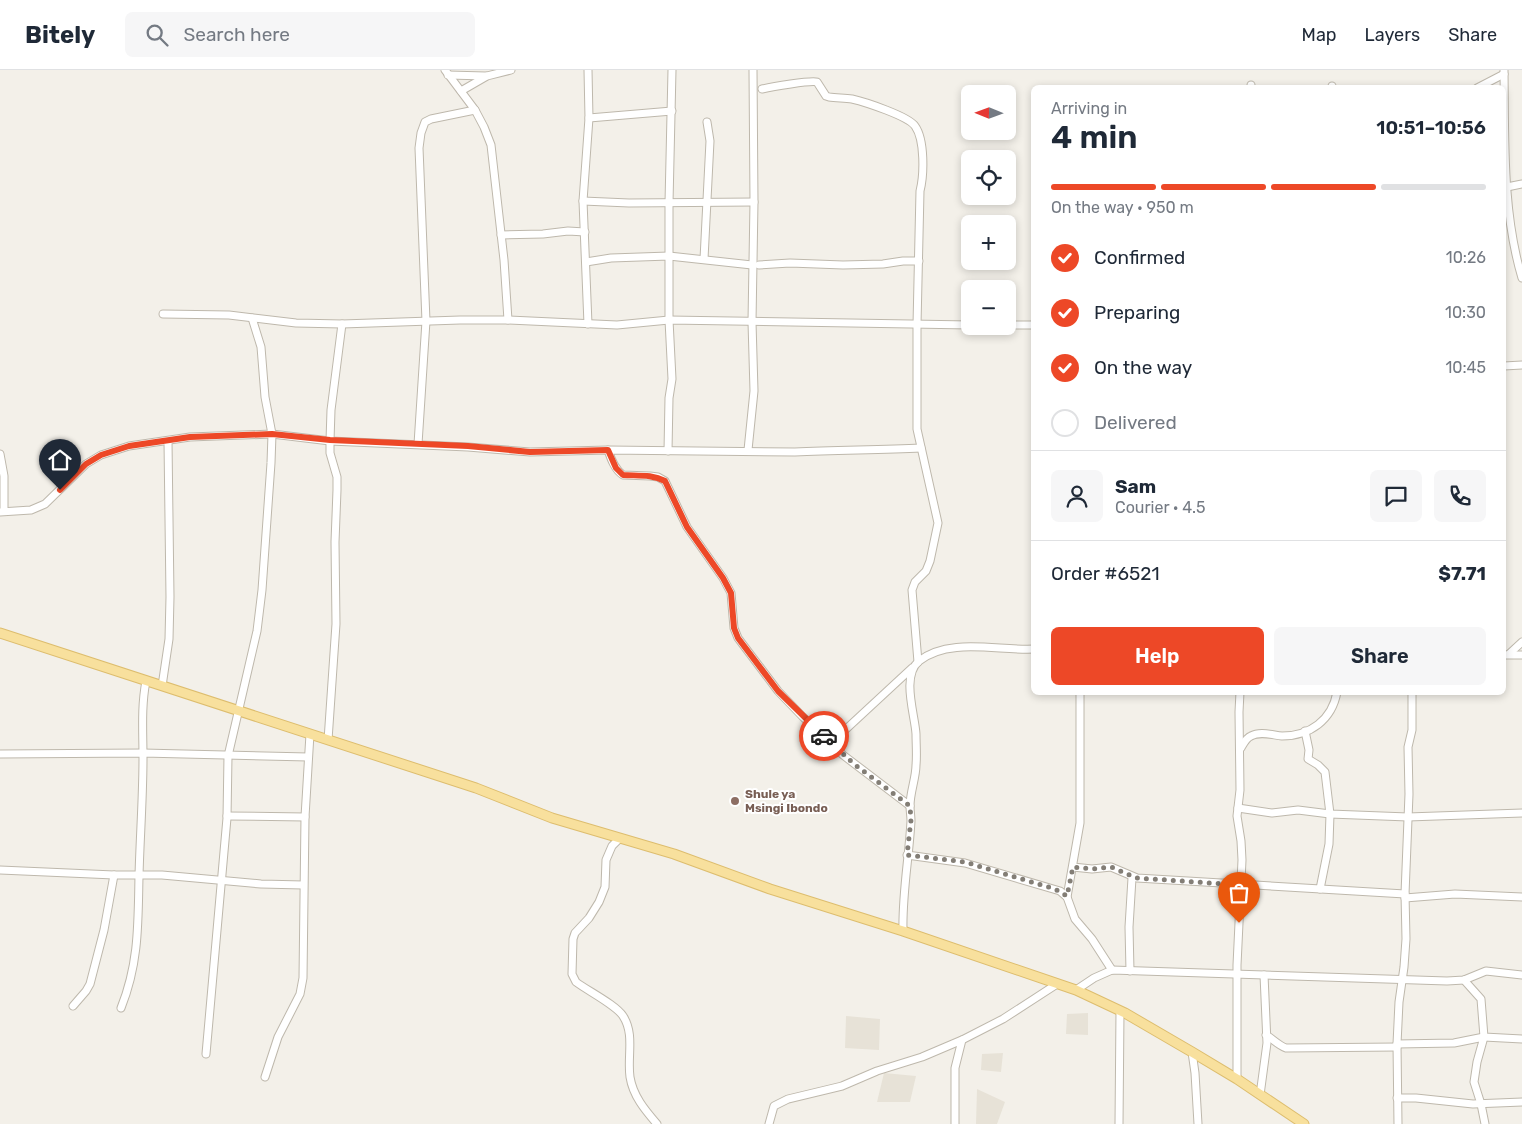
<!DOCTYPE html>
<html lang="en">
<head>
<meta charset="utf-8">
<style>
  :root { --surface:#fff; --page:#f6f6f7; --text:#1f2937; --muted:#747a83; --line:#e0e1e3; --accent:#ed4827 }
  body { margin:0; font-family:Rubik,sans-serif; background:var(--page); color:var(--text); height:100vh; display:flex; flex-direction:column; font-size:19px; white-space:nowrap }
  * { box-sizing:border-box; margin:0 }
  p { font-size:16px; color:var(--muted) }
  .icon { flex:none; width:28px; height:28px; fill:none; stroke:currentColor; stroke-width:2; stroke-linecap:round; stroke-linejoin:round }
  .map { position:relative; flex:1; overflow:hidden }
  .panel { position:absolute; left:1031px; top:15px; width:475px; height:610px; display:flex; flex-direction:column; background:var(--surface); border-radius:8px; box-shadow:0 2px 8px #0003 }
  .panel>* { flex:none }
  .needle { width:32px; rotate:271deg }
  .fabs { position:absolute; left:961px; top:15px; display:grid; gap:10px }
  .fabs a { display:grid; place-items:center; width:55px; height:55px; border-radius:8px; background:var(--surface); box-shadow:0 2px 8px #0003; font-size:25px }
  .pin { position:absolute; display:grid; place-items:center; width:42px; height:42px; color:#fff; margin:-51px -21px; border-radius:50% 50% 50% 0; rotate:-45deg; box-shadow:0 0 5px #0007 }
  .pin .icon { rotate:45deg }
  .courier { position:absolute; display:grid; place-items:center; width:50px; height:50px; margin:-25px; border:4px solid #ed4827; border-radius:50%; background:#fff; color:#222; box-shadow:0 1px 6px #0007 }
  .summary em { font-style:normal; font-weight:600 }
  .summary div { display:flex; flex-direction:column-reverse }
  .summary { display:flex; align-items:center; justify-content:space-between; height:85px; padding:0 20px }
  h1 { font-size:32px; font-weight:600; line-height:38px }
  .bar { display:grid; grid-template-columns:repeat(4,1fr); gap:8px 5px; align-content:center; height:60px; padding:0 20px }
  .bar i { height:6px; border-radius:4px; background:var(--line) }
  .bar .selected { background:var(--accent) }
  .bar p { grid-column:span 4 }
  .line { display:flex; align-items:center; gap:12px; padding:0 20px; border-top:1px solid var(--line) }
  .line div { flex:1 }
  .round { display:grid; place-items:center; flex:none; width:52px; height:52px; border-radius:8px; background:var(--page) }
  ol { padding:0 20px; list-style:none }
  li { display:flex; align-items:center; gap:15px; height:55px }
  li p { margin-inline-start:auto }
  li .icon { padding:5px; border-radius:50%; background:var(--accent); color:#fff; stroke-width:4 }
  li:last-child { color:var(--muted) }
  li i { width:28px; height:28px; border:2px solid var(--line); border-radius:50% }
  .action { display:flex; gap:10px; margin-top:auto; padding:10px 20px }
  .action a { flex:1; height:58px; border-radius:8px; background:var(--accent); color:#fff; font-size:20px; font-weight:600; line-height:58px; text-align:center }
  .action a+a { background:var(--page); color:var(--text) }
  header { display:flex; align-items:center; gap:30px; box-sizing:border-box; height:70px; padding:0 25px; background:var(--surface); border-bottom:1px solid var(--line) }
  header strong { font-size:24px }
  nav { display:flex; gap:28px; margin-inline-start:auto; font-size:18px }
  .search { width:350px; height:45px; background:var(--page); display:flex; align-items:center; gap:12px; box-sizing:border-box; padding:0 18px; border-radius:8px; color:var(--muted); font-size:19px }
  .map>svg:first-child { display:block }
  .residential { fill:#e7e2d7 }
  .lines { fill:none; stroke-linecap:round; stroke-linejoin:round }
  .minor-casing { stroke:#beb8ac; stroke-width:9 }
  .major-casing { stroke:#ddbd6e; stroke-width:11 }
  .minor { stroke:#fff; stroke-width:7 }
  .major { stroke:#f8e09d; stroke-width:9 }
  .done { stroke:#837e76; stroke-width:5; stroke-dasharray:0 9 }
  .route { stroke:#ed4827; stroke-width:6 }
  .education-dot { fill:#8d6e63; stroke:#fff; stroke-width:2 }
  .labels { text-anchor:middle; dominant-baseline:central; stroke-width:4; stroke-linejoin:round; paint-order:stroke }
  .education-label { font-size:12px; font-weight:bold; fill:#785e54; stroke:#fff; text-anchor:start }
</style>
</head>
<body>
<header>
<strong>Bitely</strong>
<div class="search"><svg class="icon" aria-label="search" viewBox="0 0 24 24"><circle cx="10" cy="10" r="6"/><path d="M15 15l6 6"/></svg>Search here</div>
<nav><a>Map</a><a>Layers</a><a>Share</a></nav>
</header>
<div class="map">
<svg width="1522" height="1054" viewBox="0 0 1522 1054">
  <rect width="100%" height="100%" fill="#f3f0e9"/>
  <g class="residential">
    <path d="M1088 943V965L1066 964 1067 944Z"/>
    <path d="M846 946 880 949 879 980 845 978Z"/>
    <path d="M1003 983 1001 1002 981 1000 982 984Z"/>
    <path d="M884 1003 916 1006 910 1032H877Z"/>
    <path d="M977 1019 1005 1032 997 1054H976Z"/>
  </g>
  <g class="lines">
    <g class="minor-casing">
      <g id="minor">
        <path d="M445 0 475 40 484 57 491 75 504 190 508 250"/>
        <path d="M588 0 589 48 583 131 588 254"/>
        <path d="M1504 0C1505 69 1502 141 1522 208"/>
        <path d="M448 5 486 6"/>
        <path d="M1251 15V18"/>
        <path d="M1332 16V18"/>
        <path d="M1477 18 1504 4"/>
        <path d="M762 19C771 17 811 10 817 12L826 26 829 27C836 28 844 28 852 29 865 32 908 46 915 56 925 70 924 105 920 121L917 255V359L938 453 930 491 926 501 915 512 912 520 918 592"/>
        <path d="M461 21 487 6 511 0"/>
        <path d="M589 48 672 41"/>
        <path d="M1507 117 1522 114"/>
        <path d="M583 131 629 133 754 132"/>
        <path d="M501 165 543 164 568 161 585 162"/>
        <path d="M704 189 710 71 707 52"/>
        <path d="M586 192 611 188 669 186 752 195"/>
        <path d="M759 195 790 193 843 195 883 194 903 191H919"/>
        <path d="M163 244 229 245 296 253 342 254 460 250H509L617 255 669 250 970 255"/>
        <path d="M1008 255H1034"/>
        <path d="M1504 296 1522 295"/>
        <path d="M418 374 426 251 419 78 421 63 425 52 431 49 475 40"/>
        <path d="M608 380C611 389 615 400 623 405L650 406 658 407 665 411 687 457 723 508 731 523 734 558 738 568 778 621 803 647 843 685 910 736"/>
        <path d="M748 380 754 321 752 252 754 132 753 0"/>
        <path d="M668 381 669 328 672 309 669 250V133L672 0"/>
        <path d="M0 384 4 406V441"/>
        <path d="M0 442 31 440 45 434 86 394 101 385 129 376 190 367 272 364 330 371 468 377 530 382 608 380 795 382C837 380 879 380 921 378"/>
        <path d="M1509 584 1522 572"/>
        <path d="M1504 585H1522"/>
        <path d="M162 616 169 569 170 527 168 371"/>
        <path d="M1305 661 1309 680 1308 689 1318 695 1325 702 1330 744 1329 774 1320 819"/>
        <path d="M328 670 336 554 335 472 337 420V407L330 383V371L331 340 342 254"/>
        <path d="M831 673 912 598"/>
        <path d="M1241 678C1244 673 1246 668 1251 666 1260 661 1272 665 1282 666 1310 666 1332 650 1337 622"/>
        <path d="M0 684 143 683 308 687"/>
        <path d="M1238 738 1272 743 1298 740 1330 744 1408 747 1522 743"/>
        <path d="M227 746 305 747"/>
        <path d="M619 769 612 776 606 790 605 817 599 832 589 848 575 863 573 869 572 904 576 912C588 921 616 935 623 946 635 964 627 987 630 1007 633 1026 645 1040 657 1054"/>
        <path d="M907 785 965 793 1060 821 1067 827 1075 849 1092 869 1112 900"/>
        <path d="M1073 797 1092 799 1111 797 1137 808 1405 824"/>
        <path d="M0 800 114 805H162L261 814 303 815"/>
        <path d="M1067 827 1080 753V622"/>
        <path d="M1405 828 1455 824 1522 827"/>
        <path d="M903 861C902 824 909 788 911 751 911 746 910 741 910 736 910 722 916 708 916 695 917 685 916 674 916 664 915 645 901 606 919 591 949 567 998 581 1034 579"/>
        <path d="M1130 901 1129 857 1132 808"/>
        <path d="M1464 910 1481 929 1484 967 1522 969"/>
        <path d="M1076 920 1094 908 1112 900 1447 911 1464 910 1486 901 1522 905"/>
        <path d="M73 936 86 921 90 914 104 860 114 805"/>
        <path d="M121 938C139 893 138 854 139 806 140 767 143 727 143 688 143 662 141 637 146 611"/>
        <path d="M1266 965C1273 969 1278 975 1286 978L1397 977"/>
        <path d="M1397 974 1454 973 1484 967 1477 992 1474 1012 1481 1034 1485 1054"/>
        <path d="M1192 982 1195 1003 1198 1054"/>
        <path d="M206 984 227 748 228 686 257 561 262 520 271 393 272 364 265 327 261 277 252 248"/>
        <path d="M265 1007 278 967 300 924 303 908 305 747 310 664"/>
        <path d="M1237 1009V895L1242 790 1241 771 1237 746 1240 720 1239 642 1240 622"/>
        <path d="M1260 1025 1267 973 1264 905"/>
        <path d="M1397 1028H1416L1473 1034 1522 1032"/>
        <path d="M769 1054 774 1036 788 1029 842 1016 877 1001 922 987 962 970"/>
        <path d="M955 1054V998L962 970 1003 949 1057 914"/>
        <path d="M1119 1054 1120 941"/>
        <path d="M1398 1054 1397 974 1399 932 1404 897 1406 869 1405 824 1409 724 1408 677 1412 660V622"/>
      </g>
    </g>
    <g class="major-casing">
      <path id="major" d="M0 563 476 718 552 748 674 784 770 819 903 861 1076 920 1125 943 1192 982 1237 1009 1304 1054"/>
    </g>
    <use href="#minor" class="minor"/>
    <use href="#major" class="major"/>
  </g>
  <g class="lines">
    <path class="done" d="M824 666 854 694 910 736 911 750 907 785 965 792 1055 819 1067 826 1073 797 1092 799 1111 797 1137 808 1240 815 1239 853"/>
    <path class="route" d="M60 420 86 394 101 385 129 376 190 367 272 364 330 370 468 376 530 382 608 380 616 398 623 405C637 406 652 404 665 411L687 457 723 508 731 523 734 558 738 568 778 621 824 666"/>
  </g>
  <circle class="education-dot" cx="735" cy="731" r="5"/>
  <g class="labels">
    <g class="education-label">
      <text x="745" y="724">Shule ya<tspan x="745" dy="14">Msingi Ibondo</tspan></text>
    </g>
  </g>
</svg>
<div class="fabs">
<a><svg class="needle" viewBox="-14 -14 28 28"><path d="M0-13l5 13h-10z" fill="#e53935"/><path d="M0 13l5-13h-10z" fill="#747a83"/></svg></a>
<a><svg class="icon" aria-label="locate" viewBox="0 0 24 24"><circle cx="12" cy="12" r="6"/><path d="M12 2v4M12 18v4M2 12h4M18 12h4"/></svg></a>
<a>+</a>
<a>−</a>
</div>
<div class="pin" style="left:1239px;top:853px;background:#ea580c"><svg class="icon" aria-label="bag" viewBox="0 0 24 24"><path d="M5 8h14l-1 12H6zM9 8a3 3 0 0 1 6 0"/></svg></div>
<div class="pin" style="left:60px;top:420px;background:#1f2937"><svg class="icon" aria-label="home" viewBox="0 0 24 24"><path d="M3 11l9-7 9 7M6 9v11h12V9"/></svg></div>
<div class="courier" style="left:824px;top:666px"><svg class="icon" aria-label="car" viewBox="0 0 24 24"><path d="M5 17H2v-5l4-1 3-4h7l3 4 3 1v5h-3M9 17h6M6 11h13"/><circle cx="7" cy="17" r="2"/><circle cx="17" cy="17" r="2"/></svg></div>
<section class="panel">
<div class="summary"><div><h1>4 min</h1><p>Arriving in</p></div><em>10:51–10:56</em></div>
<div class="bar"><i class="selected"></i><i class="selected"></i><i class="selected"></i><i></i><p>On the way · 950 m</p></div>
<ol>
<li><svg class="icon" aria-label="check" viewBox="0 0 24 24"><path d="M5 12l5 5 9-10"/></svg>Confirmed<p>10:26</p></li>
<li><svg class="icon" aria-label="check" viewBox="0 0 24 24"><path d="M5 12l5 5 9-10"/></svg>Preparing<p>10:30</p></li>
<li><svg class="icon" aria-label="check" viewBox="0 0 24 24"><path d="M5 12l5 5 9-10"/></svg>On the way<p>10:45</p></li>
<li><i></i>Delivered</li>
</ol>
<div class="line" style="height:90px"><a class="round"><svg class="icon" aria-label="person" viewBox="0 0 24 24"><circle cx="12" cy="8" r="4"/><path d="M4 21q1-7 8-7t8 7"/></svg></a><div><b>Sam</b><p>Courier · 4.5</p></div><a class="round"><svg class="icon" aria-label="chat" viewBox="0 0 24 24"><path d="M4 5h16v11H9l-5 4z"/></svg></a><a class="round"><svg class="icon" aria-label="phone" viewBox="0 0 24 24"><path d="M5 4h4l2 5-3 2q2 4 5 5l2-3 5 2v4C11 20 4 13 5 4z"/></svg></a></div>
<div class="line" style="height:65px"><div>Order #6521</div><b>$7.71</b></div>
<div class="action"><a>Help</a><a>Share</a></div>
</section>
</div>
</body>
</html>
